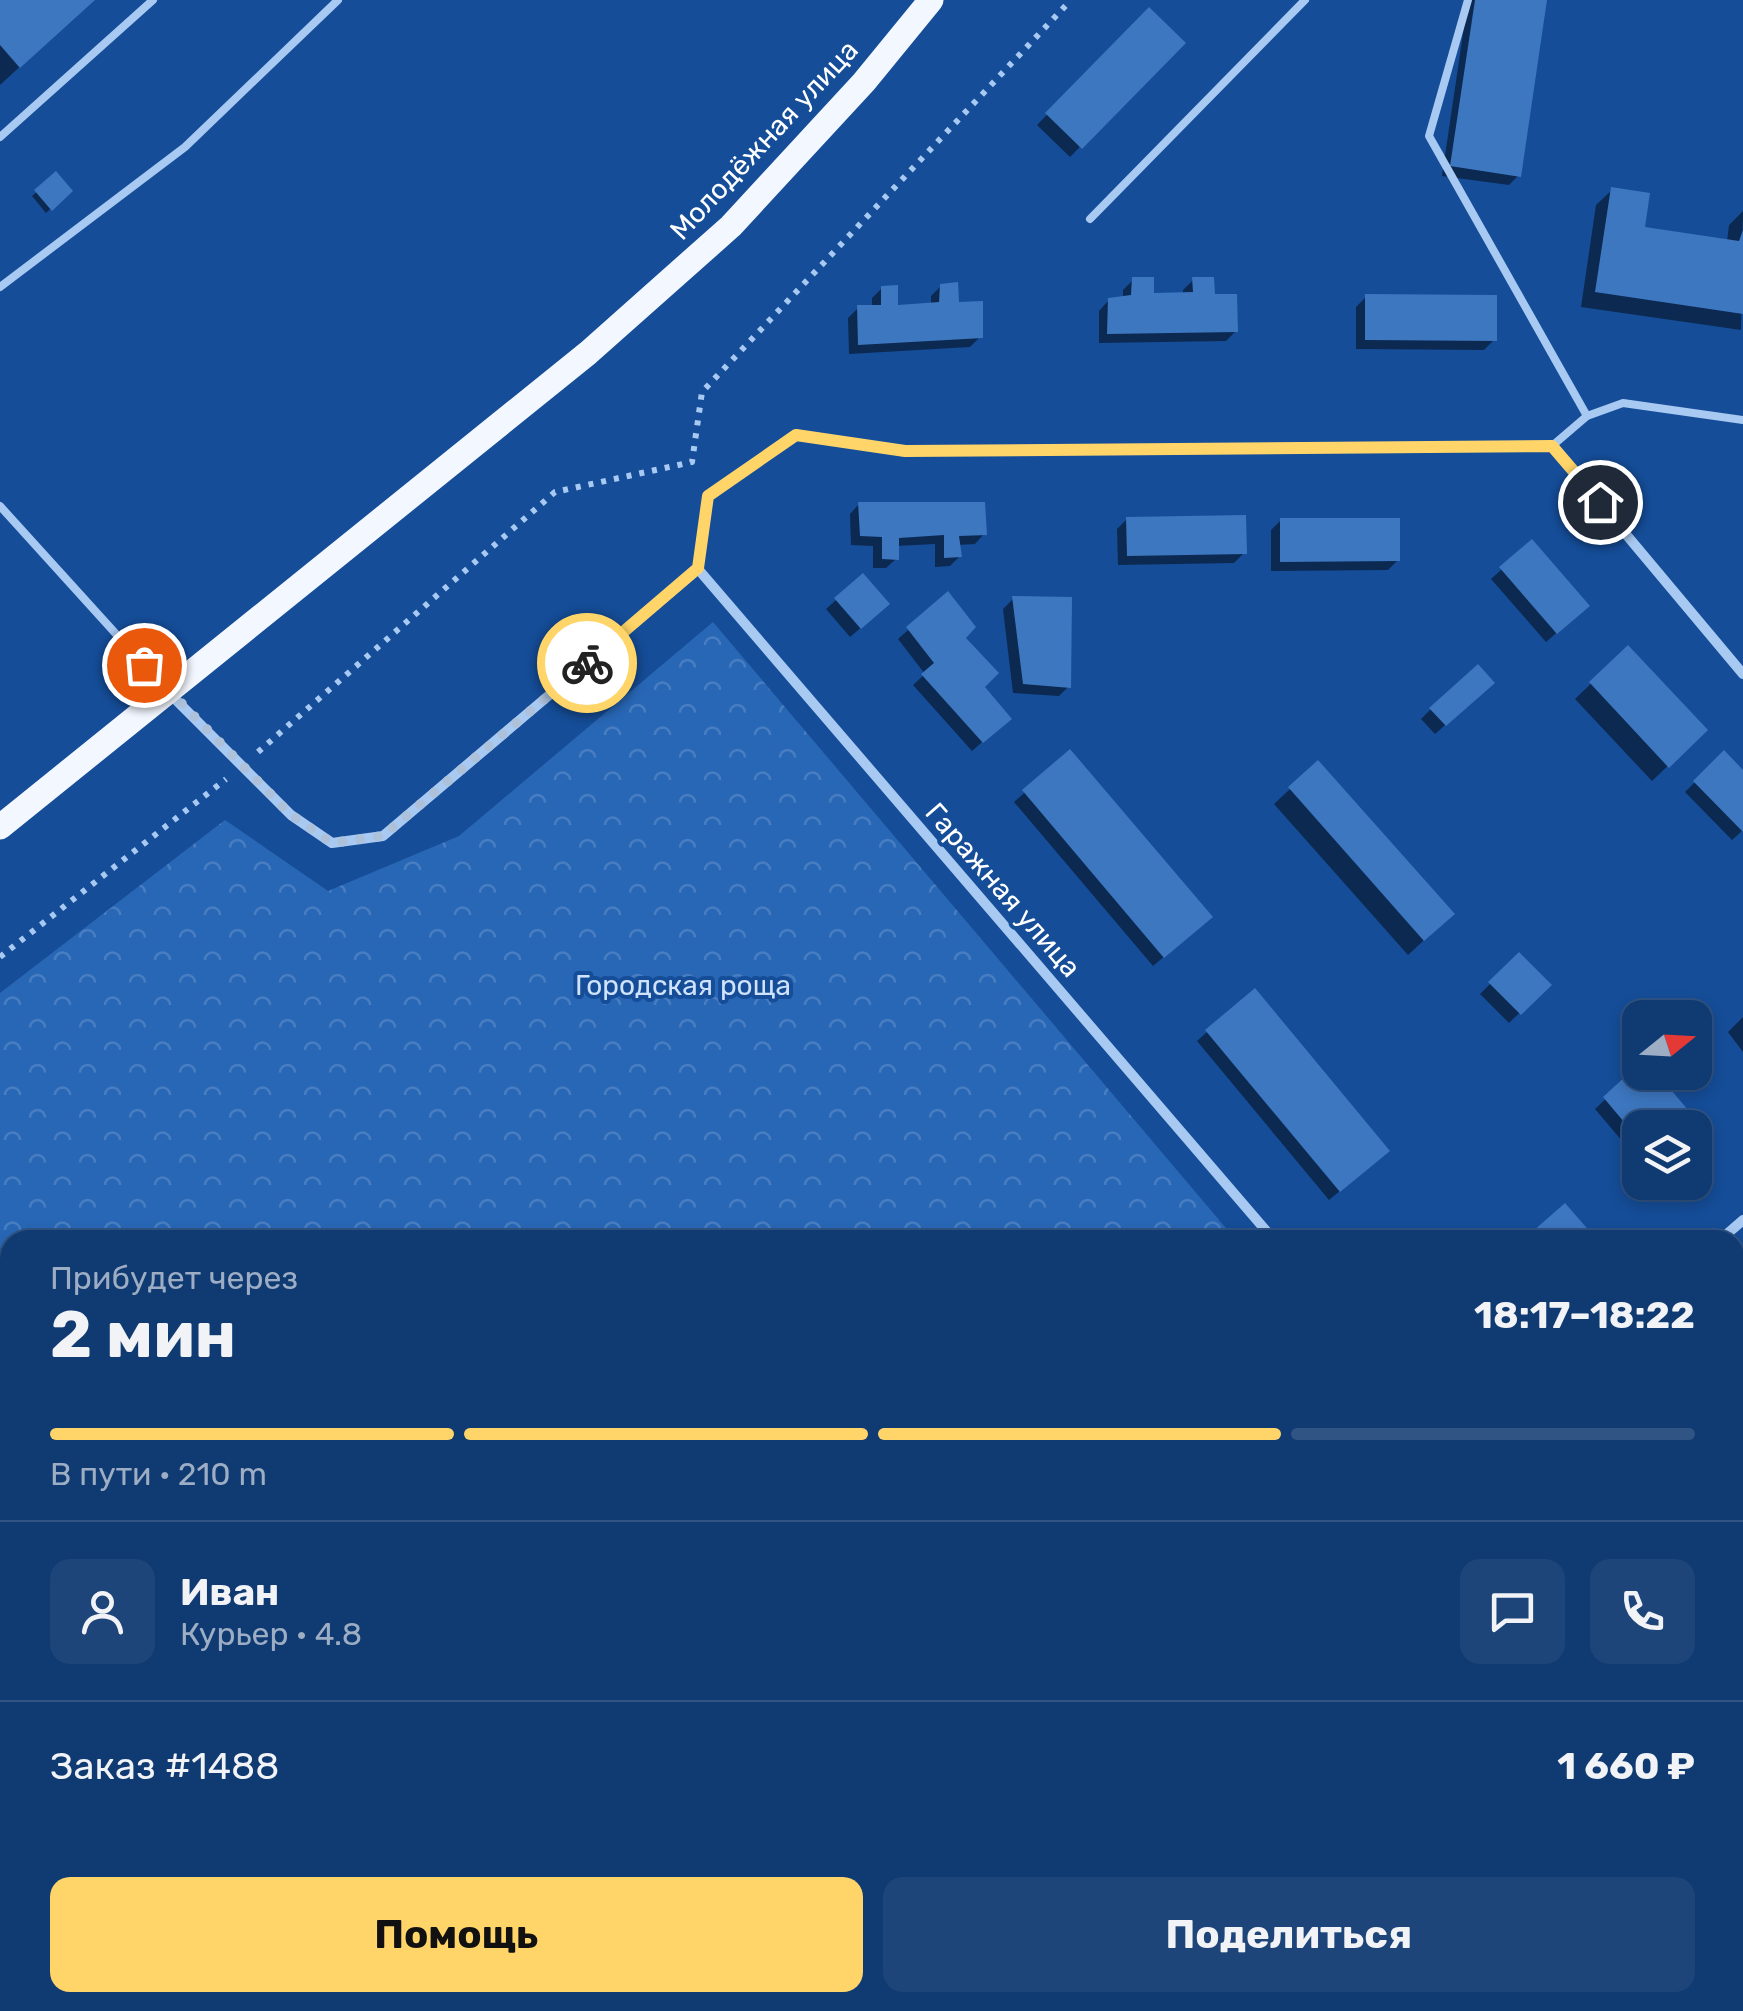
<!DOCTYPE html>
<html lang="ru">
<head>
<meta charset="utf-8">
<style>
  :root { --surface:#103a72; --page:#1e457a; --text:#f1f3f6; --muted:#9cadc4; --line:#305484; --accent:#ffd569 }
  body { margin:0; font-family:Rubik,sans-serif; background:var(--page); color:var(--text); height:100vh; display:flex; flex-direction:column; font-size:38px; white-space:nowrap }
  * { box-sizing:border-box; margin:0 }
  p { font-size:32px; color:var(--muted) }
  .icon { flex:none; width:55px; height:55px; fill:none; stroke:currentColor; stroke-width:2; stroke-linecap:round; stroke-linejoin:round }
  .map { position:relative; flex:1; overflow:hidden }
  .sheet { position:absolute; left:0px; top:1230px; width:1745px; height:782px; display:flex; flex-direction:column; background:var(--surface); border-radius:30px 30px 0 0; box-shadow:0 5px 15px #0003,0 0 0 2px var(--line) }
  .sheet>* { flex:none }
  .needle { width:65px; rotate:72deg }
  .controls { position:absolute; left:1622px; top:1000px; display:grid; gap:20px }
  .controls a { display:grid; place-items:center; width:90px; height:90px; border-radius:20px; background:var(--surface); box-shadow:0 5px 15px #0003,0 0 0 2px var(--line); font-size:50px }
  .pin { position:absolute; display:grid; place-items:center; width:85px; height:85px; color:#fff; margin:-42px; border:5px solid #fff; border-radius:50%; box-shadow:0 2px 10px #0007 }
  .courier { position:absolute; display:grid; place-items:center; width:100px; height:100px; margin:-50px; border:8px solid #ffd569; border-radius:50%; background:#fff; color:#222; box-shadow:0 2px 12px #0007 }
  .headline em { font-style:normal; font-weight:700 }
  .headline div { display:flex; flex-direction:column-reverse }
  .headline { display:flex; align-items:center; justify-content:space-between; height:170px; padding:0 50px }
  h1 { font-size:65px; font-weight:700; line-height:75px }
  .bar { display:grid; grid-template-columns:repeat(4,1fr); gap:15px 10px; align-content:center; height:120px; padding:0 50px }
  .bar i { height:12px; border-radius:8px; background:var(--line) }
  .bar .current { background:var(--accent) }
  .bar p { grid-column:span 4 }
  .line { display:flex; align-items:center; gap:25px; padding:0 50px; border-top:2px solid var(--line) }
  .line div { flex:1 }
  .round { display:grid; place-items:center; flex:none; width:105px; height:105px; border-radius:20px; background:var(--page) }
  .action { display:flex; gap:20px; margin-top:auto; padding:20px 50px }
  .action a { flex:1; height:115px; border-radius:20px; background:var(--accent); color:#111; font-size:40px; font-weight:700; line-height:115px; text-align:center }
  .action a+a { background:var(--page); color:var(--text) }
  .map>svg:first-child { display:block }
  .forest { fill:url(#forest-crowns) }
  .shadow { fill:#0007 }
  .building { fill:#3d77c0 }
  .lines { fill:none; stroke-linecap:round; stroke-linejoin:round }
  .path { stroke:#a8c9f2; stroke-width:6; stroke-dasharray:5 8; stroke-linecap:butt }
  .lane { stroke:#a8c9f2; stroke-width:8 }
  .street { stroke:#a8c9f2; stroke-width:10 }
  .primary { stroke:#f3f7ff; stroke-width:25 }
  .done { stroke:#adc1db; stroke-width:10; stroke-dasharray:0 18 }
  .route { stroke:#ffd569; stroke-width:12 }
  .labels { text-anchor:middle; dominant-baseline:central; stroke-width:8; stroke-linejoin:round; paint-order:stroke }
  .street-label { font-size:28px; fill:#fff; stroke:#154d98 }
  .park-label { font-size:28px; fill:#cfe3fd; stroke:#154d98 }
</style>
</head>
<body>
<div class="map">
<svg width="1743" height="2011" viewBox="0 0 1743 2011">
  <defs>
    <pattern id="forest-crowns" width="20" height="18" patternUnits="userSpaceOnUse" patternTransform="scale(2.5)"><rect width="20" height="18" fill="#2867b6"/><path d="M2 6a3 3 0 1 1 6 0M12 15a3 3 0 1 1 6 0" fill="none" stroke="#487ec1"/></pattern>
  </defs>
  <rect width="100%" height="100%" fill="#154d98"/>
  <path class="forest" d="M713 622 1236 1240H10V2002H1735V1828L1743 1837V2011H0V993L225 820 328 891 459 836Z"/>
  <g class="shadow">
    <path d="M0 0H92L0 85Z"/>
    <path d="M1468 0H1545L1519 175 1509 185 1442 176Z"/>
    <path d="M1149 11 1182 43 1070 157 1037 125Z"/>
    <path d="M56 175 70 191 46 213 32 196Z"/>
    <path d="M1612 190 1642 230 1727 242 1729 225 1743 211 1741 330 1581 307 1596 205Z"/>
    <path d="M1133 280 1151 296 1183 295V290L1193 280 1213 297 1236 331 1226 341 1099 343V311L1109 300 1123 299V290Z"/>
    <path d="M941 286 980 337 970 347 849 354 848 318 858 308H872V298L882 288 896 307 931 305V296Z"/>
    <path d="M1366 297 1494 340 1484 350 1356 349V307Z"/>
    <path d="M859 504 984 534 975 544 958 545 960 556 950 566 935 567V544L896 546V559L886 568H873V546L851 545 850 514Z"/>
    <path d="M1127 519 1244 553 1234 563 1118 565 1117 529Z"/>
    <path d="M1281 520 1398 560 1388 570 1271 571V530Z"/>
    <path d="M1532 542 1577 615 1546 642 1491 579Z"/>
    <path d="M948 595 998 728 972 751 913 685 925 674 898 639Z"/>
    <path d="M1013 599 1069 686 1059 696 1013 693 1003 609Z"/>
    <path d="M836 600 877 614 850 637 826 609Z"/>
    <path d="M1628 648 1705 730 1652 781 1575 699Z"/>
    <path d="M1482 692 1435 734 1421 719 1431 709Z"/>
    <path d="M1070 752 1200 926 1153 966 1014 802Z"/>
    <path d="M1724 754 1743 774V830L1732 840 1685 792Z"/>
    <path d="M1317 764 1436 929 1408 955 1274 804Z"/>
    <path d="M1519 955 1548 985 1509 1023 1480 994Z"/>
    <path d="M1743 1017V1052L1728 1032Z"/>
    <path d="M1207 1032 1377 1160 1329 1200 1197 1041Z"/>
    <path d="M1640 1067V1072L1700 1129 1695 1134V1128H1640V1162L1595 1109Z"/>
    <path d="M1743 1268V1293L1735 1284V1276Z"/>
  </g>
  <g class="building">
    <path d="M0 0H95L20 68 0 45Z"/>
    <path d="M1475 0H1547L1521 177 1450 166Z"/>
    <path d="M1149 7 1186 43 1082 149 1045 113Z"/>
    <path d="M56 171 73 191 52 211 34 190Z"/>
    <path d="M1611 187 1650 193 1645 227 1739 241 1743 230V314L1595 292Z"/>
    <path d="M1132 277H1154V293L1193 292 1192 277H1214L1215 294H1237L1238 332 1107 334 1108 298 1131 295Z"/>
    <path d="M958 282 959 302 983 301V338L858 345 857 305H881V286L898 285V305L939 302 940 284Z"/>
    <path d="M1365 294 1497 295V341L1365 340Z"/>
    <path d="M858 502H985L987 535 959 536 962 557 944 558V535L899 538V560L882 559V537L860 536Z"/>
    <path d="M1246 515 1247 554 1127 556 1126 517Z"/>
    <path d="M1280 518H1400V561L1280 562Z"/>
    <path d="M1532 539 1590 606 1557 634 1499 567Z"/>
    <path d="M863 573 890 604 861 629 834 598Z"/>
    <path d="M948 591 976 627 966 638 999 673 985 687 1012 719 983 743 921 674 934 663 906 627Z"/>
    <path d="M1012 596 1072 597 1071 688 1023 684Z"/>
    <path d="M1628 645 1708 730 1669 768 1589 682Z"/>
    <path d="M1478 664 1495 683 1446 726 1429 708Z"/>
    <path d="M1070 749 1213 917 1164 958 1022 790Z"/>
    <path d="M1724 750 1743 770V832L1693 781Z"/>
    <path d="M1318 760 1455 914 1424 941 1288 787Z"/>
    <path d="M1519 952 1552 985 1521 1015 1488 982Z"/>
    <path d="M1255 988 1390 1151 1340 1192 1205 1030Z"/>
    <path d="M1640 1063V1072H1656L1704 1129 1695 1136V1128H1640V1141L1603 1097Z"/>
    <path d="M1565 1203 1592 1234 1585 1240H1523Z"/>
  </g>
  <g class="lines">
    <g class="path">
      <path d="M258 752 555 492 692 462 702 392 1071 0"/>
      <path d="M0 957 226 779"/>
    </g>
    <g class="lane">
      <path d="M1468 0 1429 136 1587 416"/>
      <path d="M0 137 153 0"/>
      <path d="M1090 219 1305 0"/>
      <path d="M0 287 185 147 338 0"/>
      <path d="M1552 446 1587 416 1623 403 1743 420"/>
      <path d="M0 506 165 688"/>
    </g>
    <g class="street">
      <path d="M698 569 708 496 795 435 905 451 1552 446 1743 674"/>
      <path d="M698 569 1274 1240"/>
      <path d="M168 692 291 815 332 843 383 836 698 569"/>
      <path d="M1720 1240 1743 1220"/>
      <path d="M1735 1787 1743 1797"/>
    </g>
    <path class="primary" d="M0 827 588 353 731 226 864 82 931 0"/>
  </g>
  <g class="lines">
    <path class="done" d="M144 665 291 815 332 843 383 836 587 663"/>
    <path class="route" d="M587 663 698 568 708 496 796 435 905 451 1552 446 1600 502"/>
  </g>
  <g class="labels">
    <g class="street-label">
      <text transform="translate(764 140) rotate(-47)">Молодёжная улица</text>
      <text transform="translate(1003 890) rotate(49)">Гаражная улица</text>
    </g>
    <g class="park-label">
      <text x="683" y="985">Городская роща</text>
    </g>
  </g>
</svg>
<div class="controls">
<a><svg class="needle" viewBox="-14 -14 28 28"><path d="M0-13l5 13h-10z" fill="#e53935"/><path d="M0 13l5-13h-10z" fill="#9cadc4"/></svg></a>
<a><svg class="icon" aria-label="layers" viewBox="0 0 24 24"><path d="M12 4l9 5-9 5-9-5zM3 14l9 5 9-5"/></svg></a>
</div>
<div class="pin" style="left:144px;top:665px;background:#ea580c"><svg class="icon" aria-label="bag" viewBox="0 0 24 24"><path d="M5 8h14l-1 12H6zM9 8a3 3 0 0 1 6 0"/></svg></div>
<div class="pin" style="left:1600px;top:502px;background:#1f2937"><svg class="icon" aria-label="home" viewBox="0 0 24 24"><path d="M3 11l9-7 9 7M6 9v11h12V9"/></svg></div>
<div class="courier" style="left:587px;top:663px"><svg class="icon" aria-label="bike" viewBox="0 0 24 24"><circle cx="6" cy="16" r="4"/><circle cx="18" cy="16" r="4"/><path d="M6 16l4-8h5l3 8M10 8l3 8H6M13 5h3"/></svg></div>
<section class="sheet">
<div class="headline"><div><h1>2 мин</h1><p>Прибудет через</p></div><em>18:17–18:22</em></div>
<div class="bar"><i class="current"></i><i class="current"></i><i class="current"></i><i></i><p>В пути · 210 m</p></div>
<div class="line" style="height:180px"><a class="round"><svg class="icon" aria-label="person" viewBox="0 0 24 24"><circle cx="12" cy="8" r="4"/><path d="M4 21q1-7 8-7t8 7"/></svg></a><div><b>Иван</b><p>Курьер · 4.8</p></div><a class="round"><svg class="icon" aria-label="chat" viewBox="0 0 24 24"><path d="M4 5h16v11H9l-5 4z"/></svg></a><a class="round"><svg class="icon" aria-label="phone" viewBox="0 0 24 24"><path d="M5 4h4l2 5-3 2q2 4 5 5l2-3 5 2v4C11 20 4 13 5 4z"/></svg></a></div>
<div class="line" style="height:130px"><div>Заказ #1488</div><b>1 660 ₽</b></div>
<div class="action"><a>Помощь</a><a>Поделиться</a></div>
</section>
</div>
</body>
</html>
